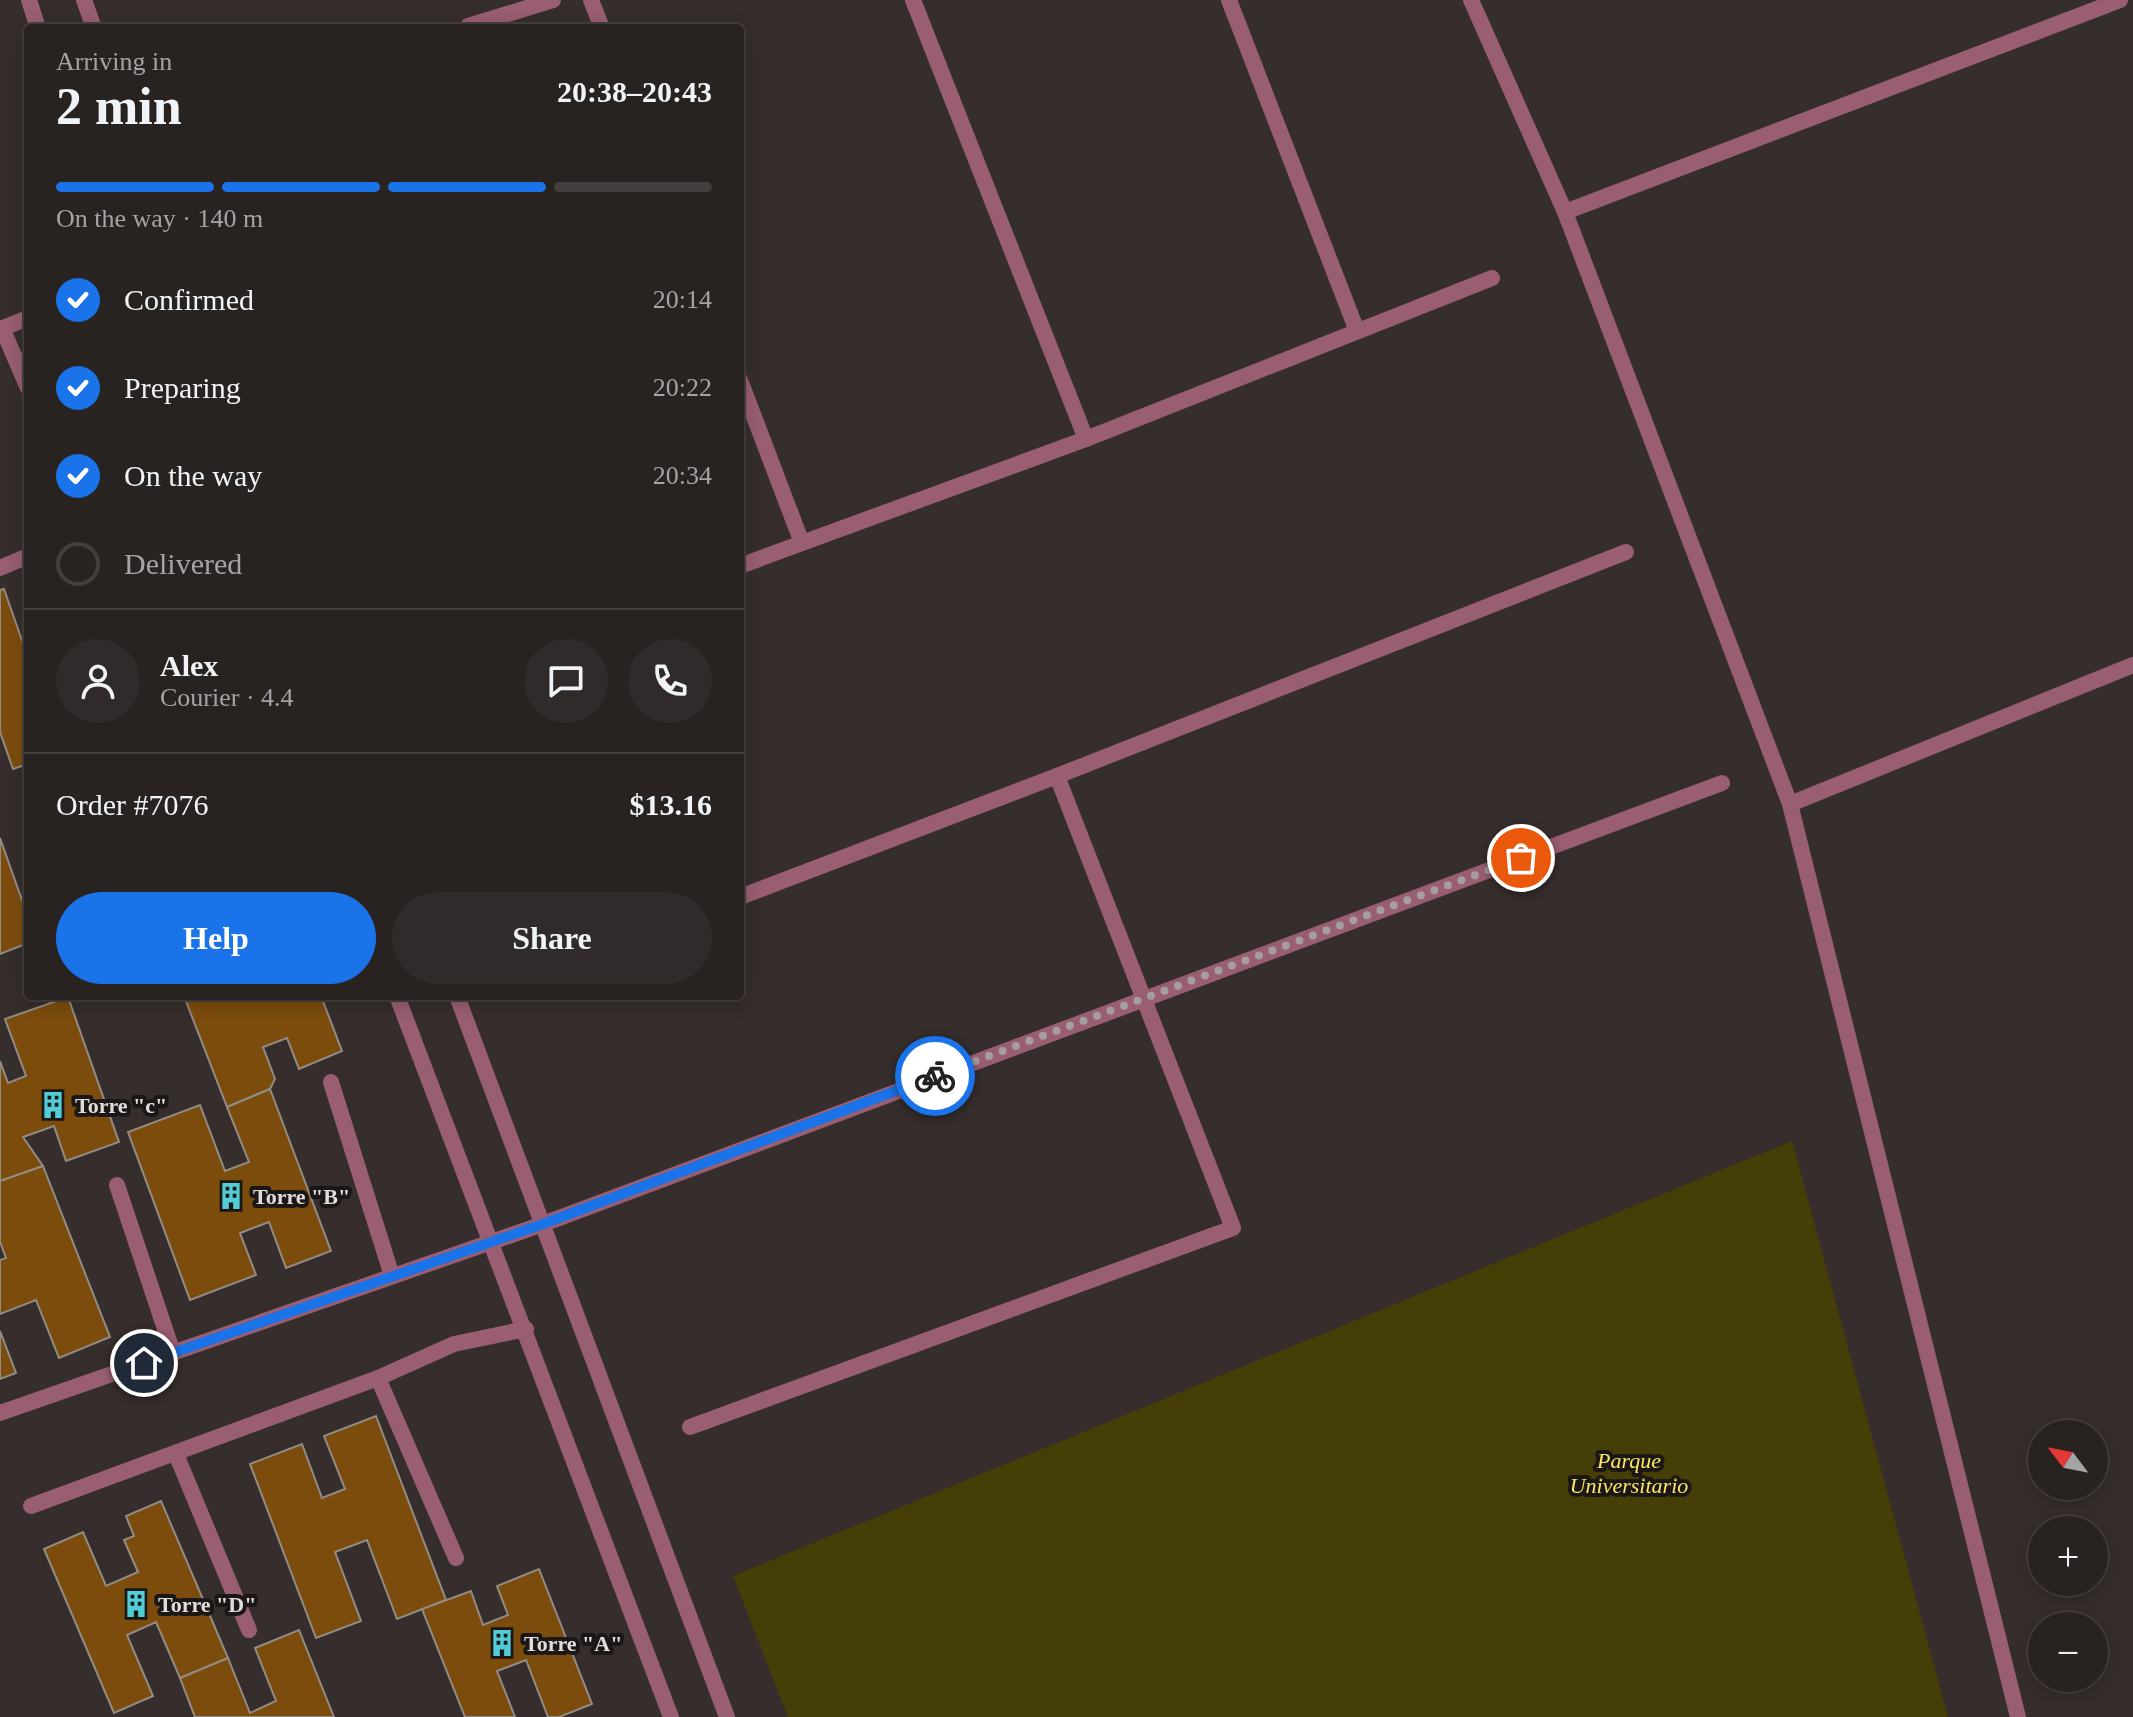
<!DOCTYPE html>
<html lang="en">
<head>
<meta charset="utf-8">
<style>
  :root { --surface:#282221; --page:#302a2a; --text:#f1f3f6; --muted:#a5a4a5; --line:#443f3f; --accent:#1a73e8 }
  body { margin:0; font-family:Georgia,serif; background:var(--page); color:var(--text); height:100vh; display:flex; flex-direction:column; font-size:30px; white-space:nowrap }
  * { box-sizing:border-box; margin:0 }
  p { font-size:26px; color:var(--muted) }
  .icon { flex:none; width:44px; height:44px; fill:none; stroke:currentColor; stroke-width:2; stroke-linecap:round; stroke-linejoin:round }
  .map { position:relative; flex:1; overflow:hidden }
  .side { position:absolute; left:24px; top:24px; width:720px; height:976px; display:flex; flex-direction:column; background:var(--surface); border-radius:8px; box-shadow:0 4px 20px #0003,0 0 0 2px var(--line) }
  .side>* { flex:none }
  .needle { width:52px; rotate:302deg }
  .buttons { position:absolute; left:2028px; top:1420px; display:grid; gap:16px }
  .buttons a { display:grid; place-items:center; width:80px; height:80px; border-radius:50%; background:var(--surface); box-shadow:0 4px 20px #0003,0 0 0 2px var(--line); font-size:40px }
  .pin { position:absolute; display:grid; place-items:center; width:68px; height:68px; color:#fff; margin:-34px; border:4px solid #fff; border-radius:50%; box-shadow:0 2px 8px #0007 }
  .courier { position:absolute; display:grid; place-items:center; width:80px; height:80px; margin:-40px; border:6px solid #1a73e8; border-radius:50%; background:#fff; color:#222; box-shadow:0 2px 10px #0007 }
  .headline em { font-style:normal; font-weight:600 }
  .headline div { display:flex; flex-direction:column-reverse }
  .headline { display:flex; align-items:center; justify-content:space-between; height:136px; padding:0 32px }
  h1 { font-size:52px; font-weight:600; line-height:60px }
  .bar { display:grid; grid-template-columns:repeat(4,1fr); gap:12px 8px; align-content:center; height:96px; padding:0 32px }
  .bar i { height:10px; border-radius:6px; background:var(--line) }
  .bar .on { background:var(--accent) }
  .bar p { grid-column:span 4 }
  .line { display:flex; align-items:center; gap:20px; padding:0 32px; border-top:2px solid var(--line) }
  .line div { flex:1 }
  .round { display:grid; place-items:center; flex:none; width:84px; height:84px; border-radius:42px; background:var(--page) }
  ol { padding:0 32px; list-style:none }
  li { display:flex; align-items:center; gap:24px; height:88px }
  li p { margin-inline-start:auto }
  li .icon { padding:8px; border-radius:50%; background:var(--accent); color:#fff; stroke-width:4 }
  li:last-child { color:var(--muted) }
  li i { width:44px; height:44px; border:4px solid var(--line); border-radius:50% }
  .action { display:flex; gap:16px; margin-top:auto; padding:16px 32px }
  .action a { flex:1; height:92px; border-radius:48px; background:var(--accent); color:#fff; font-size:32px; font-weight:600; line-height:92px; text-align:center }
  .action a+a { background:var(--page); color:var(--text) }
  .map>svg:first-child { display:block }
  .green { fill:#463e07 }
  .building { fill:#7c4c0d; stroke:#928c85; stroke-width:2 }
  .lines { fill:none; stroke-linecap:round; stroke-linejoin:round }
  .minor { stroke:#995e72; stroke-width:16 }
  .done { stroke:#a59e9d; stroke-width:8; stroke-dasharray:0 14.4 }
  .route { stroke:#1a73e8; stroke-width:10 }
  .labels { text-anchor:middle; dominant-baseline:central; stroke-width:8; stroke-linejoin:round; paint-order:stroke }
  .poi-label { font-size:22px; font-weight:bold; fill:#e1dbda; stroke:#1a1716; text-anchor:start }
  .park-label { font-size:22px; font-style:italic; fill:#fbe764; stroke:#1a1716 }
</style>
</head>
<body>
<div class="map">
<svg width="2133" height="1717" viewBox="0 0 2133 1717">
  <rect width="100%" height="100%" fill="#362e2c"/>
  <path class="green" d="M1792 1141 1948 1717H788L733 1576Z"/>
  <g class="building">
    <path d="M4 589 25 649 28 648V764L13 769 0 732V590Z"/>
    <path d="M0 838 28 917V943L0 954Z"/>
    <path d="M184 996H321L342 1051 299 1069 287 1038 263 1047 275 1079 270 1089 227 1107Z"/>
    <path d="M68 997 119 1142 66 1161 54 1126 23 1137 43 1166 0 1181V1061L8 1083 26 1076 5 1019Z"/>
    <path d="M270 1089 331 1251 286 1268 269 1222 240 1233 256 1275 190 1300 128 1132 200 1105 225 1171 249 1162 227 1107Z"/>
    <path d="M43 1166 110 1337 59 1358 36 1300 0 1314V1260L6 1258 0 1242V1181Z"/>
    <path d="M0 1331 16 1373 0 1379Z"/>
    <path d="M376 1416 446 1600 397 1619 367 1540 335 1552 361 1621 316 1638 250 1464 302 1444 322 1498 345 1489 324 1436Z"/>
    <path d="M161 1501 228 1658 180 1678 156 1622 127 1635 153 1696 114 1713 44 1549 83 1532 106 1586 138 1572 124 1540 134 1536 126 1516Z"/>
    <path d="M539 1569 592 1704 559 1717H548L526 1660 497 1671 515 1717H465L422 1609 471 1591 483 1625 508 1615 497 1586Z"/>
    <path d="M299 1630 334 1717H195L180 1678 228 1658 250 1713 276 1701 255 1648Z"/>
  </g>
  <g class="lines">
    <g class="minor">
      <path d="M29 0 38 28"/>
      <path d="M84 0 94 28"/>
      <path d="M591 0 602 28"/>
      <path d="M913 0 1086 439"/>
      <path d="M1229 0 1357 331"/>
      <path d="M1471 0 1565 212 1790 804 2018 1717"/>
      <path d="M468 26 553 0"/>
      <path d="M1565 212 2120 0"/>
      <path d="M2 328 28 388"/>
      <path d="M0 329 28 318"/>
      <path d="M740 380 802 543 740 566"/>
      <path d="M802 543 1086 439 1492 278"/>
      <path d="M0 568 28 556"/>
      <path d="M1057 776 1626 552"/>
      <path d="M1790 804 2133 665"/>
      <path d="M397 996 671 1717"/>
      <path d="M457 996 727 1717"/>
      <path d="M331 1082 392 1276"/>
      <path d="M117 1185 173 1353"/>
      <path d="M378 1378 456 1558"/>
      <path d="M0 1413 543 1224 1722 783"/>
      <path d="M690 1427 1233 1228 1057 776 740 897"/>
      <path d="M176 1454 249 1630"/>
      <path d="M31 1506 378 1378 454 1344 526 1329"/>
    </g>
  </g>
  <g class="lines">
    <path class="done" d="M935 1076 1521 858"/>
    <path class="route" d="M144 1363 543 1224 935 1076"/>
  </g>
  <defs>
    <g id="building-bare" transform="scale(2.16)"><path d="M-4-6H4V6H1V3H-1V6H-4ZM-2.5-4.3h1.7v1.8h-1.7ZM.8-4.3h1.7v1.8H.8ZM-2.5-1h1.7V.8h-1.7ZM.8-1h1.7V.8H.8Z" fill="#52ccd6" stroke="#1a1716" stroke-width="2.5" paint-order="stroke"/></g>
  </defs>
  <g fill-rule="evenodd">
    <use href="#building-bare" x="53" y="1105"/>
    <use href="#building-bare" x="231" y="1196"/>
    <use href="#building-bare" x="136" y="1604"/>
    <use href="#building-bare" x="502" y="1643"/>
  </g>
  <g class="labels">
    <g class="poi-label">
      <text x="75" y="1105">Torre "c"</text>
      <text x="253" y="1196">Torre "B"</text>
      <text x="158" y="1604">Torre "D"</text>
      <text x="524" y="1643">Torre "A"</text>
    </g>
    <g class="park-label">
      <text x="1629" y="1460">Parque<tspan x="1629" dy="25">Universitario</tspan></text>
    </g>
  </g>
</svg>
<div class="buttons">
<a><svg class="needle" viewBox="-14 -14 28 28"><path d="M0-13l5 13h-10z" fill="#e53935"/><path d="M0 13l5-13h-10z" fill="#a5a4a5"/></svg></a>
<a>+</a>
<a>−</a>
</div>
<div class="pin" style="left:1521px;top:858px;background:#ea580c"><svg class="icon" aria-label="bag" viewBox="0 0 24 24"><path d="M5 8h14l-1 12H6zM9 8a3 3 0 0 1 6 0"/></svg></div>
<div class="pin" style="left:144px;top:1363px;background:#1f2937"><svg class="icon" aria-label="home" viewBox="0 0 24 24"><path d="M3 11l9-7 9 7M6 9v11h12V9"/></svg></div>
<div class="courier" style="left:935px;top:1076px"><svg class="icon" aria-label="bike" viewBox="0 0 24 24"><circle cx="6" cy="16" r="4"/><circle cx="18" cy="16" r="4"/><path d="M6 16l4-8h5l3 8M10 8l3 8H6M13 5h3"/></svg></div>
<section class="side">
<div class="headline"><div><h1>2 min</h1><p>Arriving in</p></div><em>20:38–20:43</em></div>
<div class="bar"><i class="on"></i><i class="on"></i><i class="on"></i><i></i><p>On the way · 140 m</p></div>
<ol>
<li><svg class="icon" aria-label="check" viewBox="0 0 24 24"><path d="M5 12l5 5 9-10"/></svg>Confirmed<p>20:14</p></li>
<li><svg class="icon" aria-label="check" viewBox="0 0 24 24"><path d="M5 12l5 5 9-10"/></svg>Preparing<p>20:22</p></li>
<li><svg class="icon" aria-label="check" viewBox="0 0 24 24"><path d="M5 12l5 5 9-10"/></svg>On the way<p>20:34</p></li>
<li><i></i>Delivered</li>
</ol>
<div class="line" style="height:144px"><a class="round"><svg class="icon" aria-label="person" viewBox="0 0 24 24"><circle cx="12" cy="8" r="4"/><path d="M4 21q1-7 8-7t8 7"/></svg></a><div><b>Alex</b><p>Courier · 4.4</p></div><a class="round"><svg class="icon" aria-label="chat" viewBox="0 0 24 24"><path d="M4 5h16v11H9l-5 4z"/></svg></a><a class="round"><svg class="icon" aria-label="phone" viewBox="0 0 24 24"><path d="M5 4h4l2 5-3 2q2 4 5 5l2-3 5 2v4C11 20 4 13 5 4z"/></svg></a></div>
<div class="line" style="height:104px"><div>Order #7076</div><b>$13.16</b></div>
<div class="action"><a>Help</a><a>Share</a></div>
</section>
</div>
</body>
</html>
